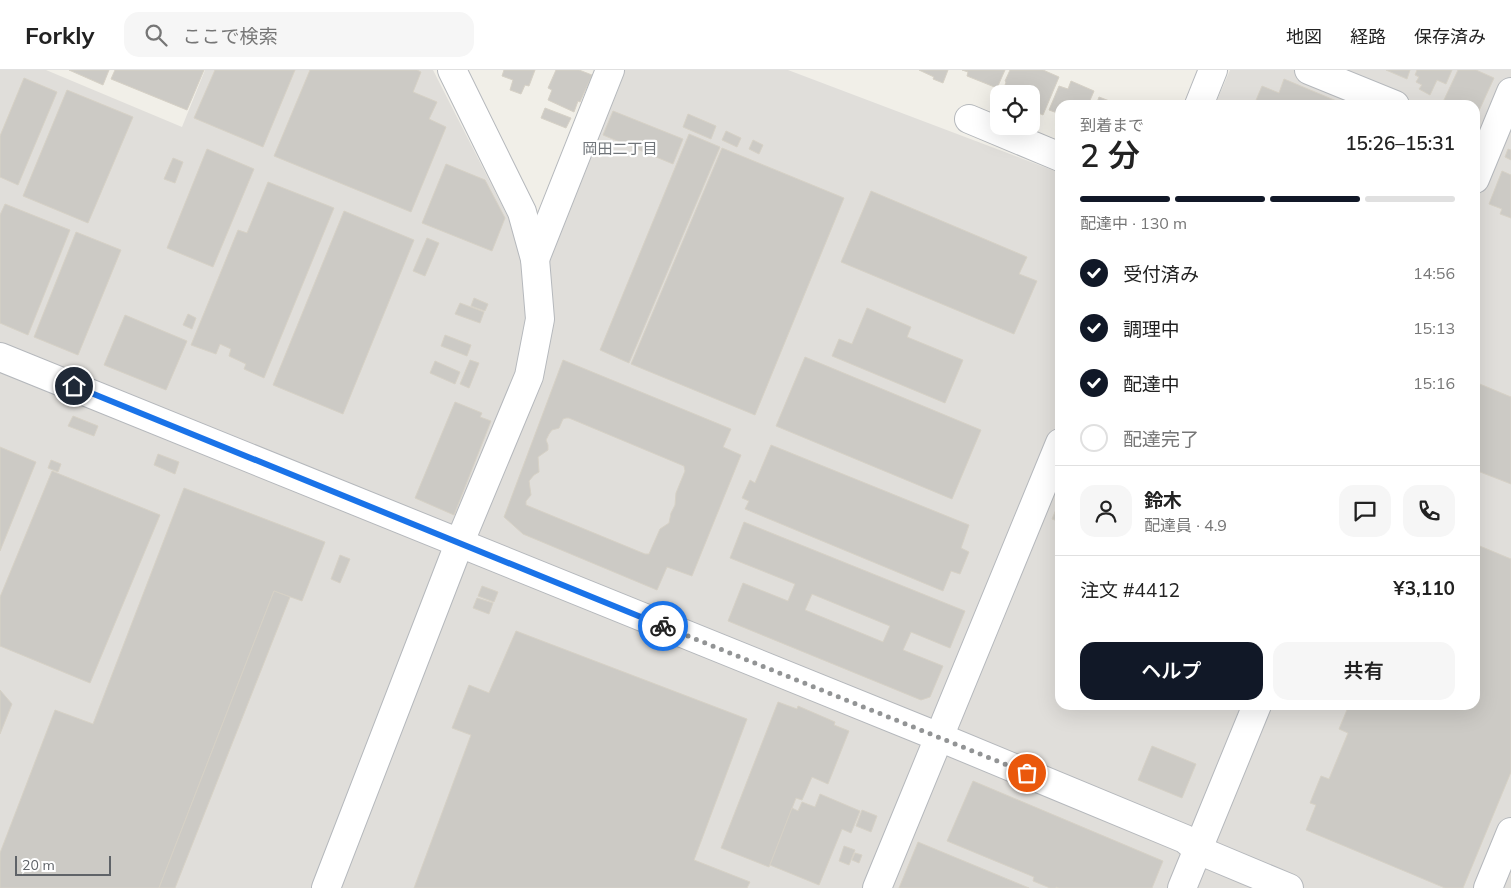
<!DOCTYPE html>
<html lang="ja">
<head>
<meta charset="utf-8">
<style>
  :root { --surface:#fff; --page:#f6f6f6; --text:#222; --muted:#767676; --line:#e0e0e0; --accent:#111827 }
  body { margin:0; font-family:Mulish,"Noto Sans JP",sans-serif; background:var(--page); color:var(--text); height:100vh; display:flex; flex-direction:column; font-size:19px; white-space:nowrap }
  * { box-sizing:border-box; margin:0 }
  p { font-size:16px; color:var(--muted) }
  .icon { flex:none; width:28px; height:28px; fill:none; stroke:currentColor; stroke-width:2; stroke-linecap:round; stroke-linejoin:round }
  .map { position:relative; flex:1; overflow:hidden }
  .details { position:absolute; left:1055px; top:30px; width:425px; height:610px; display:flex; flex-direction:column; background:var(--surface); border-radius:15px; box-shadow:0 5px 20px #0002 }
  .details>* { flex:none }
  .fabs { position:absolute; left:990px; top:15px; display:grid; gap:10px }
  .fabs a { display:grid; place-items:center; width:50px; height:50px; border-radius:10px; background:var(--surface); box-shadow:0 5px 20px #0002; font-size:25px }
  .scale { position:absolute; left:15px; bottom:12px; width:96px; box-sizing:border-box; padding-left:5px; border:2px solid #5f6368; border-top:0; font-size:14px; line-height:18px; white-space:nowrap; color:#5f6368; -webkit-text-stroke:4px #fff; paint-order:stroke }
  .pin { position:absolute; display:grid; place-items:center; width:42px; height:42px; color:#fff; margin:-21px; border:2px solid #fff; border-radius:50%; box-shadow:0 1px 5px #0007 }
  .courier { position:absolute; display:grid; place-items:center; width:50px; height:50px; margin:-25px; border:4px solid #1a73e8; border-radius:50%; background:#fff; color:#222; box-shadow:0 1px 6px #0007 }
  .head em { font-style:normal; font-weight:600 }
  .head div { display:flex; flex-direction:column-reverse }
  .head { display:flex; align-items:center; justify-content:space-between; height:85px; padding:0 25px }
  h1 { font-size:32px; font-weight:600; line-height:38px }
  .bar { display:grid; grid-template-columns:repeat(4,1fr); gap:8px 5px; align-content:center; height:60px; padding:0 25px }
  .bar i { height:6px; border-radius:4px; background:var(--line) }
  .bar .selected { background:var(--accent) }
  .bar p { grid-column:span 4 }
  .line { display:flex; align-items:center; gap:12px; padding:0 25px; border-top:1px solid var(--line) }
  .line div { flex:1 }
  .round { display:grid; place-items:center; flex:none; width:52px; height:52px; border-radius:15px; background:var(--page) }
  ol { padding:0 25px; list-style:none }
  li { display:flex; align-items:center; gap:15px; height:55px }
  li p { margin-inline-start:auto }
  li .icon { padding:5px; border-radius:50%; background:var(--accent); color:#fff; stroke-width:4 }
  li:last-child { color:var(--muted) }
  li i { width:28px; height:28px; border:2px solid var(--line); border-radius:50% }
  .button { display:flex; gap:10px; margin-top:auto; padding:10px 25px }
  .button a { flex:1; height:58px; border-radius:15px; background:var(--accent); color:#fff; font-size:20px; font-weight:600; line-height:58px; text-align:center }
  .button a+a { background:var(--page); color:var(--text) }
  header { display:flex; align-items:center; gap:30px; box-sizing:border-box; height:70px; padding:0 25px; background:var(--surface); border-bottom:1px solid var(--line) }
  header strong { font-size:24px }
  nav { display:flex; gap:28px; margin-inline-start:auto; font-size:18px }
  .search { width:350px; height:45px; background:var(--page); display:flex; align-items:center; gap:12px; box-sizing:border-box; padding:0 18px; border-radius:15px; color:var(--muted); font-size:19px }
  .map>svg:first-child { display:block }
  .industrial { fill:#e0deda }
  .building { fill:#cccac5; stroke:#d6d1c6; fill-rule:evenodd }
  .lines { fill:none; stroke-linecap:round; stroke-linejoin:round }
  .minor-casing { stroke:#b5b8bc; stroke-width:30 }
  .tertiary-casing { stroke:#b5b8bc; stroke-width:30 }
  .minor { stroke:#fff; stroke-width:28 }
  .tertiary { stroke:#fff; stroke-width:28 }
  .done { stroke:#929495; stroke-width:5; stroke-dasharray:0 9 }
  .route { stroke:#1a73e8; stroke-width:6 }
  .labels { text-anchor:middle; dominant-baseline:central; stroke-width:4.5; stroke-linejoin:round; paint-order:stroke }
  .neighbourhood-label { font-size:15px; fill:#70757a; stroke:#fff }
</style>
</head>
<body>
<header>
<strong>Forkly</strong>
<div class="search"><svg class="icon" aria-label="search" viewBox="0 0 24 24"><circle cx="10" cy="10" r="6"/><path d="M15 15l6 6"/></svg>ここで検索</div>
<nav><a>地図</a><a>経路</a><a>保存済み</a></nav>
</header>
<div class="map">
<svg width="1511" height="818" viewBox="0 0 1511 818">
  <rect width="100%" height="100%" fill="#f1efe8"/>
  <path class="industrial" d="M0 0H46L182 57 205 0H433L520 171 531 217 620 0H788L1060 103V635H1475V35H1215L1230 0H1511V818H0Z"/>
  <g class="building">
    <path d="M69 0H109L103 15Z"/>
    <path d="M115 0H204L187 40 111 9Z"/>
    <path d="M215 0H295L263 77 194 48Z"/>
    <path d="M310 0H417L421 2 413 22 437 32 429 49 446 57 411 142 274 86Z"/>
    <path d="M504 0H535L529 16 525 15 521 24 510 20 513 10 502 6Z"/>
    <path d="M556 0H579L592 5 580 32 578 31 574 42 548 30 552 20 548 18Z"/>
    <path d="M919 0H948L943 13 933 9 934 7Z"/>
    <path d="M962 0H1005L997 18 967 6 968 2Z"/>
    <path d="M1010 0H1043L1059 7 1043 45 1031 40V24H1016V23L1004 18 1006 12 1005 11Z"/>
    <path d="M1386 0H1410L1407 9Z"/>
    <path d="M1417 0H1452L1446 14 1437 10 1430 25 1419 19 1422 15 1416 12 1419 7 1415 5Z"/>
    <path d="M1458 0H1476L1494 8 1477 45H1475V35H1445L1446 33 1443 32Z"/>
    <path d="M24 8 57 22 18 115 0 107V66Z"/>
    <path d="M1284 9 1346 35H1254L1262 16 1279 23Z"/>
    <path d="M1071 11 1094 21 1088 35H1060V44L1049 40 1059 16 1068 19Z"/>
    <path d="M67 20 133 47 88 153 23 126Z"/>
    <path d="M1099 27 1120 35H1096Z"/>
    <path d="M545 38 571 48 566 58 541 48Z"/>
    <path d="M613 41 683 69 673 94 603 65Z"/>
    <path d="M688 44 716 56 711 69 683 57Z"/>
    <path d="M726 61 741 68 737 77 722 70Z"/>
    <path d="M689 64 720 77 629 293 600 280Z"/>
    <path d="M753 70 763 75 759 84 749 79Z"/>
    <path d="M722 78 844 128 755 345 631 294Z"/>
    <path d="M207 79 254 99 213 197 167 178Z"/>
    <path d="M1508 79 1511 80V90L1505 87Z"/>
    <path d="M173 88 183 92 175 113 164 109Z"/>
    <path d="M446 94 485 110 505 148 492 181 422 153Z"/>
    <path d="M1502 101 1511 105V148L1500 144 1502 139 1489 134Z"/>
    <path d="M268 112 334 138 264 308 244 299 246 294 229 286 231 279 220 274 216 284 191 275 238 160 247 163Z"/>
    <path d="M871 121 1027 187 1019 204 1037 211 1014 264 841 192Z"/>
    <path d="M5 134 70 160 28 265 0 253V145Z"/>
    <path d="M344 141 414 170 343 344 273 315Z"/>
    <path d="M76 162 121 180 78 285 34 267Z"/>
    <path d="M427 168 439 173 425 206 413 201Z"/>
    <path d="M474 228 488 234 485 241 471 236Z"/>
    <path d="M460 233 484 242 480 253 455 244Z"/>
    <path d="M867 238 911 257 907 267 963 290 945 333 832 286 839 269 852 274Z"/>
    <path d="M188 244 196 248 192 259 183 255Z"/>
    <path d="M125 245 187 271 166 320 104 295Z"/>
    <path d="M445 265 471 275 467 286 441 276Z"/>
    <path d="M805 287 981 360 952 429 776 356Z"/>
    <path d="M470 290 479 293 469 318 460 314Z"/>
    <path d="M563 290 731 359 723 377 741 385 692 506 667 497 657 520 523 464 504 447ZM566 348H569L684 396 685 401 676 423 675 435 671 443 669 453 660 459 649 484H645L526 435V431L531 425 529 411 534 405 539 402 538 387 548 380V375L546 370 549 364 552 360 559 358 563 349Z"/>
    <path d="M435 291 460 302 455 314 430 303Z"/>
    <path d="M1475 312 1511 327V414L1475 400Z"/>
    <path d="M455 332 482 343 480 347 491 351 454 445 415 428Z"/>
    <path d="M73 346 98 356 94 366 68 356Z"/>
    <path d="M771 375 969 455 961 478 969 482 960 504 951 501 943 521 745 439 749 431 742 428 750 410 755 413Z"/>
    <path d="M0 377 36 392 0 481Z"/>
    <path d="M158 384 179 392 175 404 154 395Z"/>
    <path d="M51 390 61 394 58 402 48 398Z"/>
    <path d="M52 401 160 445 90 613 0 576V527Z"/>
    <path d="M184 418 325 472 302 531 274 521 159 818H0V783L55 640 93 654Z"/>
    <path d="M1060 430V452L1052 449Z"/>
    <path d="M744 452 965 541 950 578 911 562 903 580 943 596 930 627 921 630 728 551 743 513 788 531 795 514 730 488ZM812 524 890 556 883 572 805 540Z"/>
    <path d="M1475 474 1511 489V702L1463 818H1445L1306 760 1316 735 1310 733 1321 706 1329 709 1348 663 1339 659 1349 635H1475Z"/>
    <path d="M340 485 350 489 340 513 331 509Z"/>
    <path d="M482 516 498 522 494 532 478 526Z"/>
    <path d="M274 521 290 527 175 818H159Z"/>
    <path d="M477 528 493 533 489 544 473 538Z"/>
    <path d="M516 561 747 649 694 790 750 812 747 818H414L471 665 452 658 469 615 489 623Z"/>
    <path d="M0 620 12 634 0 664Z"/>
    <path d="M778 632 797 639 798 636 835 652 834 655 849 661 828 714 812 707 802 730 796 728 769 797 721 778Z"/>
    <path d="M1152 676 1196 694 1182 728 1138 710Z"/>
    <path d="M973 711 1163 791 1152 818H1059L1056 817V818H1050L1033 811 1034 807 947 771Z"/>
    <path d="M820 724 860 741 851 763 842 759 819 815 770 795 792 738 798 741 802 732 815 737Z"/>
    <path d="M862 740 877 746 871 762 856 756Z"/>
    <path d="M918 772 1029 818H899Z"/>
    <path d="M844 776 855 780 849 795 839 791Z"/>
    <path d="M855 783 862 785 859 793 852 790Z"/>
  </g>
  <g class="lines">
    <g class="minor-casing">
      <g id="minor">
        <path d="M1309 0 1395 35"/>
        <path d="M1199 35 1213 0"/>
        <path d="M969 49 1060 87"/>
        <path d="M1475 109 1511 22"/>
        <path d="M535 189 610 0"/>
        <path d="M0 287 939 667 1185 769 1198 780 1289 818"/>
        <path d="M877 818 1060 373"/>
        <path d="M1182 818 1257 635"/>
        <path d="M1488 818 1511 762"/>
      </g>
    </g>
    <g class="tertiary-casing">
      <path id="tertiary" d="M326 818 459 474 529 306 540 249 535 189 522 142 452 0"/>
    </g>
    <use href="#minor" class="minor"/>
    <use href="#tertiary" class="tertiary"/>
  </g>
  <g class="lines">
    <path class="done" d="M663 556 1027 703"/>
    <path class="route" d="M74 316 663 556"/>
  </g>
  <g class="labels">
    <g class="neighbourhood-label">
      <text x="620" y="78">岡田二丁目</text>
    </g>
  </g>
</svg>
<div class="fabs">
<a><svg class="icon" aria-label="locate" viewBox="0 0 24 24"><circle cx="12" cy="12" r="6"/><path d="M12 2v4M12 18v4M2 12h4M18 12h4"/></svg></a>
</div>
<div class="scale">20 m</div>
<div class="pin" style="left:1027px;top:703px;background:#ea580c"><svg class="icon" aria-label="bag" viewBox="0 0 24 24"><path d="M5 8h14l-1 12H6zM9 8a3 3 0 0 1 6 0"/></svg></div>
<div class="pin" style="left:74px;top:316px;background:#1f2937"><svg class="icon" aria-label="home" viewBox="0 0 24 24"><path d="M3 11l9-7 9 7M6 9v11h12V9"/></svg></div>
<div class="courier" style="left:663px;top:556px"><svg class="icon" aria-label="bike" viewBox="0 0 24 24"><circle cx="6" cy="16" r="4"/><circle cx="18" cy="16" r="4"/><path d="M6 16l4-8h5l3 8M10 8l3 8H6M13 5h3"/></svg></div>
<section class="details">
<div class="head"><div><h1>2 分</h1><p>到着まで</p></div><em>15:26–15:31</em></div>
<div class="bar"><i class="selected"></i><i class="selected"></i><i class="selected"></i><i></i><p>配達中 · 130 m</p></div>
<ol>
<li><svg class="icon" aria-label="check" viewBox="0 0 24 24"><path d="M5 12l5 5 9-10"/></svg>受付済み<p>14:56</p></li>
<li><svg class="icon" aria-label="check" viewBox="0 0 24 24"><path d="M5 12l5 5 9-10"/></svg>調理中<p>15:13</p></li>
<li><svg class="icon" aria-label="check" viewBox="0 0 24 24"><path d="M5 12l5 5 9-10"/></svg>配達中<p>15:16</p></li>
<li><i></i>配達完了</li>
</ol>
<div class="line" style="height:90px"><a class="round"><svg class="icon" aria-label="person" viewBox="0 0 24 24"><circle cx="12" cy="8" r="4"/><path d="M4 21q1-7 8-7t8 7"/></svg></a><div><b>鈴木</b><p>配達員 · 4.9</p></div><a class="round"><svg class="icon" aria-label="chat" viewBox="0 0 24 24"><path d="M4 5h16v11H9l-5 4z"/></svg></a><a class="round"><svg class="icon" aria-label="phone" viewBox="0 0 24 24"><path d="M5 4h4l2 5-3 2q2 4 5 5l2-3 5 2v4C11 20 4 13 5 4z"/></svg></a></div>
<div class="line" style="height:65px"><div>注文 #4412</div><b>¥3,110</b></div>
<div class="button"><a>ヘルプ</a><a>共有</a></div>
</section>
</div>
</body>
</html>
